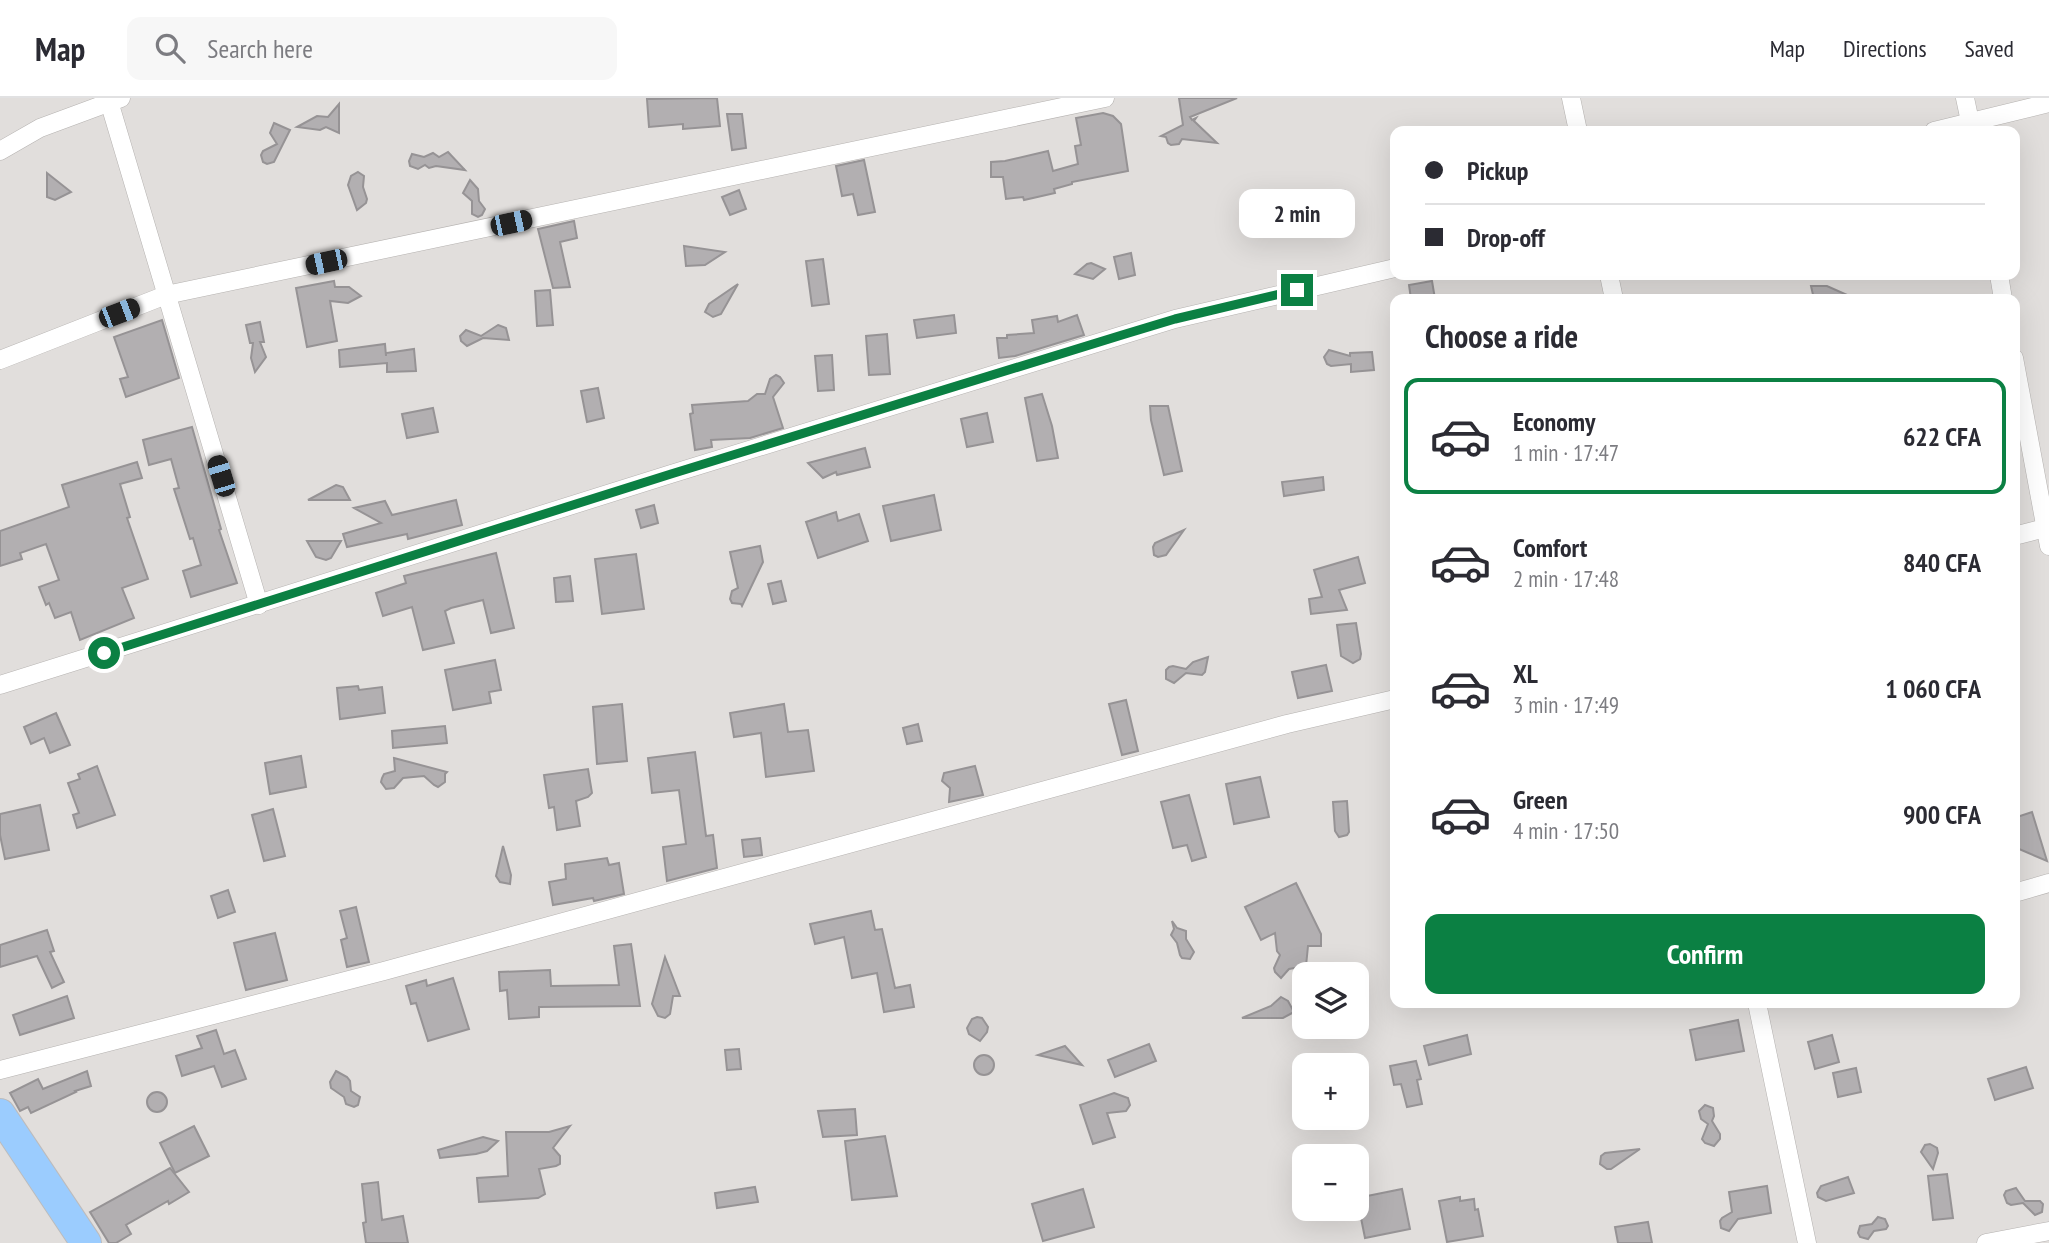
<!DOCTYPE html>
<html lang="en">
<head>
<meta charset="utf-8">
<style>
	body { margin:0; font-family:"PT Sans Narrow",sans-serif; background:#f7f7f7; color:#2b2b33; height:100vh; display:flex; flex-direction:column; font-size:26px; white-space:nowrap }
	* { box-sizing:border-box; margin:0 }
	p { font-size:23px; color:#7c7c81 }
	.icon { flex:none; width:38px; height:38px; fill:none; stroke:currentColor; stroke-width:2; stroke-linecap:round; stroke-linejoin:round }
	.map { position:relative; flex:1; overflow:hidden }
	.panel { position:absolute; left:1390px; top:196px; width:630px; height:714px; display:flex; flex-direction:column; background:#fff; border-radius:14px; box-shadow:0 7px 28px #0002 }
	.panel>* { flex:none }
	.banner { position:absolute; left:1390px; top:28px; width:630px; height:154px; border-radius:14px; box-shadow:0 7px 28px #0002; display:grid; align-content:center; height:154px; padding:0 35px; background:#fff }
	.buttons { position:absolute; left:1292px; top:864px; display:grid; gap:14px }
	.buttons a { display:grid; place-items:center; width:77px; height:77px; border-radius:14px; background:#fff; box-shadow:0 7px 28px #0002; font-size:35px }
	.end { position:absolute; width:32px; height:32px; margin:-16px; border:9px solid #0b8043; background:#fff; box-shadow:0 0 0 4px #fff }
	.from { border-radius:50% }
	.bubble { position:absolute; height:49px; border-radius:14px; background:#fff; box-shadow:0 7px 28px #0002; font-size:23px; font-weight:600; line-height:49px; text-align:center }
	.car { position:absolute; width:21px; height:42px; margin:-21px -10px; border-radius:9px; box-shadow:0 0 5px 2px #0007; background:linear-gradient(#222 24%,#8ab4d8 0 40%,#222 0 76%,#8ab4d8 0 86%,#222 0) }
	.banner b { display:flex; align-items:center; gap:24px; height:66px; font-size:26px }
	.banner b+b { border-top:2px solid #e1e1e2 }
	.banner i { width:18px; height:18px; background:#2b2b33 }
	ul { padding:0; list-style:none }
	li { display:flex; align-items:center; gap:21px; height:116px; margin:0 14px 10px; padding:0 21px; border:4px solid transparent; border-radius:14px }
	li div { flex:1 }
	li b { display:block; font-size:26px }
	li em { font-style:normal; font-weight:600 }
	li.current { border-color:#0b8043 }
	li>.icon { width:63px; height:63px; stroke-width:1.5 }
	h2 { padding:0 35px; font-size:32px; line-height:84px }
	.primary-button { display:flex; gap:14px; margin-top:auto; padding:14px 35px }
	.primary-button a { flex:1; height:80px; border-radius:14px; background:#0b8043; color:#fff; font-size:28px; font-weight:600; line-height:80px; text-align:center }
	header { display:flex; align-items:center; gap:42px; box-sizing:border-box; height:98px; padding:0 35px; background:#fff; border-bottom:2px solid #e1e1e2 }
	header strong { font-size:33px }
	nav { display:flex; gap:38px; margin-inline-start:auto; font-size:24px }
	.search { width:490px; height:63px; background:#f7f7f7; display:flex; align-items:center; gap:18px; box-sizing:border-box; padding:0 24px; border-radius:14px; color:#7c7c81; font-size:26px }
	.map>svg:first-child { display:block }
</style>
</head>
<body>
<header>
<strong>Map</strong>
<div class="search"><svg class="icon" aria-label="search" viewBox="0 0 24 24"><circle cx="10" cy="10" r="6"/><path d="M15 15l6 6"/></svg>Search here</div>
<nav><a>Map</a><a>Directions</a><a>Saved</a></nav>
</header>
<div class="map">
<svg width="2049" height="1145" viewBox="0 0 2049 1145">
	<rect width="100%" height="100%" fill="#e1dedc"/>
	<g fill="#b2afb1" stroke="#969395" stroke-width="2">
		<polygon points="717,0 720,28 683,31 683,26 649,29 647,1"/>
		<polygon points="1179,0 1237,0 1190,19 1192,22 1196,20 1194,23 1217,45 1182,41 1179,46 1171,47 1168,45 1166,39 1161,38 1183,27"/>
		<polygon points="339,6 339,35 326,29 320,32 297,29 317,18 328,19"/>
		<polygon points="1103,15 1113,18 1121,26 1128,73 1072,84 1072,86 1054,91 1055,95 1024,102 1023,99 1006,101 1003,79 991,79 991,64 1005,63 1048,53 1053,73 1078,66 1075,48 1081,47 1076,20"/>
		<polygon points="727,16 742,16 746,50 732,52"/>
		<polygon points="274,25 290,32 274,64 267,66 263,64 261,57 263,53 277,46 270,35"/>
		<polygon points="448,54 465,72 436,68 429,70 425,67 418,71 410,68 409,63 412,56 424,59 433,55 439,59"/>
		<polygon points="864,62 875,114 858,117 853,96 842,98 836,68"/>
		<polygon points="358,74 364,78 363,89 367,101 366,105 357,112 348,87 351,78"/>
		<polygon points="47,75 71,94 55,102 47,99"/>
		<polygon points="470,82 478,91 479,103 485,111 482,117 478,119 472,116 472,103 463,95"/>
		<polygon points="739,92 746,111 730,117 722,99"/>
		<circle cx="1342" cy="101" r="9"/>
		<polygon points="574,123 577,140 560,144 570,189 553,190 538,131"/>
		<polygon points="684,148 725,154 705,167 686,168"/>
		<polygon points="1131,155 1135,177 1119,181 1114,159"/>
		<polygon points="823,161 829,206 812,208 806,163"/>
		<polygon points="1091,165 1105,171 1093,181 1075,176 1087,166"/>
		<polygon points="334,183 335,189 349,189 361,198 348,205 330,203 337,243 307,249 296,190"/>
		<polygon points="1432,183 1435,201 1411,201 1409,187"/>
		<polygon points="738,186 721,216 713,219 705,214 709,206"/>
		<polygon points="1811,188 1827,188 1856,201 1814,201"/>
		<polygon points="550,192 553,227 537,228 535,193"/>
		<polygon points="954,217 956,235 917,240 914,222"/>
		<polygon points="1077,217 1084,237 1015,258 999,260 997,240 1007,240 1007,237 1034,235 1032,222 1057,218 1058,224"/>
		<polygon points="162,222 179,280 126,299 120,281 128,279 114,239"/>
		<polygon points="260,224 264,244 260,244 266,259 255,274 251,260 253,245 250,245 246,227"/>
		<polygon points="498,227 506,230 509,242 483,240 467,248 461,243 460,238 466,232 481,238"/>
		<polygon points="887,236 890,276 869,277 866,238"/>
		<polygon points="385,246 386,258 386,255 414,251 416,273 387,274 387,265 340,269 339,252"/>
		<polygon points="1329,252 1350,258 1350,255 1372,254 1374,272 1351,274 1351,266 1331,268 1327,266 1324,259"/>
		<polygon points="832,257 834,292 818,293 815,258"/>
		<polygon points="776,277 780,279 784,285 773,299 783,330 750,340 711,342 712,349 695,352 690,316 693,315 692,307 748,303 757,296 765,296 770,281"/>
		<polygon points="598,290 604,320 587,324 581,293"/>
		<polygon points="1042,296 1052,328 1058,360 1037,363 1025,300"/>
		<polygon points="1150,308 1168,308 1182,373 1164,377 1151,322"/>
		<polygon points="433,310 438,334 407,340 402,316"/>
		<polygon points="987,315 993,344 967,349 961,321"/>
		<polygon points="192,329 221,431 219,432 237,485 191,499 183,473 201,467 193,440 190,441 174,391 179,390 171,361 149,367 143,342"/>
		<polygon points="865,350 870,369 837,377 836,374 823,380 808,365"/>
		<polygon points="137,364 142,380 120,386 130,419 127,420 148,481 122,490 134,520 80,542 71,514 55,520 49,505 46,507 39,489 59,482 46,446 20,455 22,461 0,468 0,433 69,409 62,387"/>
		<polygon points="1323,379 1324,392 1284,398 1282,384"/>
		<polygon points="336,387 343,389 350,402 308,402"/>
		<polygon points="934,397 941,432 891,443 883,408"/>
		<polygon points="456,402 462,427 408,441 407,436 347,449 343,436 381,425 354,410 385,403 392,417"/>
		<polygon points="654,407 658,425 641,430 636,412"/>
		<polygon points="836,414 838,423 859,416 868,443 818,460 806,424"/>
		<polygon points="1184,432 1166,457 1158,459 1154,457 1153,449 1155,445"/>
		<polygon points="307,443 341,443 331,460 326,462 316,459"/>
		<polygon points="760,448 763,464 742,508 741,506 732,505 730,501 732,493 738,490 730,454"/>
		<polygon points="496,455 514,530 491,535 483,502 451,510 445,513 454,545 423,552 412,509 383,518 376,495 406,485 404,478"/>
		<polygon points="636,456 644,511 602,516 595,461"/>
		<polygon points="1358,459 1365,485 1339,492 1347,512 1311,516 1309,501 1322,499 1314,472"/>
		<polygon points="570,478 573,503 556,504 554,480"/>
		<polygon points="781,483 786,503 773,506 768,486"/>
		<polygon points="1356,525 1361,556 1360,561 1353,565 1341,558 1337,527"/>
		<polygon points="1208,559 1205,574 1202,577 1186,575 1174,585 1166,581 1166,572 1169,569 1173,568 1186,571 1193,564"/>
		<polygon points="495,562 501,592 489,594 491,605 453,612 445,572"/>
		<polygon points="1326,567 1332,593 1298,600 1292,574"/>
		<polygon points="358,588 359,592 382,589 385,615 340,621 337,590"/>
		<polygon points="1126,602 1138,653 1122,657 1109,606"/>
		<polygon points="622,606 627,663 597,666 593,609"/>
		<polygon points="784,606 788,634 808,632 814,673 766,679 761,635 734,639 730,615"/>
		<polygon points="56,615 70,647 50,655 44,640 31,646 24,629"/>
		<polygon points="918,626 922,643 907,646 903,630"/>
		<polygon points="445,628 447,645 393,650 392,633"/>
		<polygon points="695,654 706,738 713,737 717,770 667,783 663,749 686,746 679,692 652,695 648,660"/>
		<polygon points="301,658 306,689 270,696 265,665"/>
		<polygon points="394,660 447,674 445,676 445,684 438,689 434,687 424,678 403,680 394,690 386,691 381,684 382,680 384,676 395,673"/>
		<polygon points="97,668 115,717 77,730 73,717 79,715 68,685 80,681 78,676"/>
		<polygon points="975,668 983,697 949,704 950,690 942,683 944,675"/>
		<polygon points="588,671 592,695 588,699 576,703 580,728 557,732 554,709 549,710 544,677"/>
		<polygon points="1260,679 1269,719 1234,726 1226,686"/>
		<polygon points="1189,697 1206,759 1192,763 1187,747 1173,750 1161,704"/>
		<polygon points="1347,703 1349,734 1347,737 1339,739 1335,733 1333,704"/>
		<polygon points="40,707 49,752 5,761 0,737 0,716"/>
		<polygon points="273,711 285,758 264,763 252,717"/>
		<polygon points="2032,714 2047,763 2019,751 2014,736 2014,720"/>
		<polygon points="760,740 762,757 744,759 742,742"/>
		<polygon points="503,748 511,777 510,786 500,784 496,778"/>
		<polygon points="607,760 609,767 619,765 624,796 594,803 593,800 553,807 549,784 566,781 565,766"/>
		<polygon points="1296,785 1321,836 1321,848 1308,848 1306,868 1289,871 1281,880 1275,874 1274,870 1280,857 1277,853 1275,835 1261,842 1245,809"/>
		<polygon points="228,792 235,814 218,820 211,798"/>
		<polygon points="356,809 369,864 347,869 341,842 347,840 340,813"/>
		<polygon points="871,813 875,832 882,831 895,890 910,887 914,909 884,914 877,875 852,880 844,839 815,846 810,826"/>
		<polygon points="1172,823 1177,830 1186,833 1186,841 1194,854 1190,861 1182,860 1180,857 1177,845 1171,837 1174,831"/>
		<polygon points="47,832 54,853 50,854 64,884 52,890 37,858 0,869 0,847"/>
		<polygon points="275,835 287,882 246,892 234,845"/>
		<polygon points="631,846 640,908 539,909 539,919 509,921 507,892 500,893 499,874 550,872 551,888 619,887 614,848"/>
		<polygon points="665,859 680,898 673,898 670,916 665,920 658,918 652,906"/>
		<polygon points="453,880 469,931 428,943 416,905 411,906 406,888 426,882 427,888"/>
		<polygon points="67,898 74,920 20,937 13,917"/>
		<polygon points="1281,899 1288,903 1294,914 1283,920 1242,920 1271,908"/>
		<polygon points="977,919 982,920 988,929 987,934 980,943 969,936 967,930 972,921"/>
		<polygon points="1738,922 1744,953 1696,962 1690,932"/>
		<polygon points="216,932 224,956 235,952 246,981 222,989 214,968 182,978 176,958 202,950 197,938"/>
		<polygon points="1467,937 1471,956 1429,967 1424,948"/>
		<polygon points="1832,937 1839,964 1815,971 1808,944"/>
		<polygon points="1149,946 1156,963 1115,979 1108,962"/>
		<polygon points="1065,948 1082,967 1038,957"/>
		<polygon points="739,951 741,971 727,972 725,952"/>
		<circle cx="984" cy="967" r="10"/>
		<polygon points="1416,963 1421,981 1417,982 1422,1006 1407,1009 1401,986 1394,987 1390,968"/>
		<polygon points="2026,969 2033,990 1995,1002 1988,981"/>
		<polygon points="1856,970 1861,994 1838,999 1833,975"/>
		<polygon points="87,973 91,988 75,993 76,994 31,1015 28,1009 20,1013 10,995 38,981 43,991"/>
		<polygon points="336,973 347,979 350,983 351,993 360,999 358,1007 354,1009 346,1006 344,999 331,990 330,984"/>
		<circle cx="157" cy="1004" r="10"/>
		<polygon points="1114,995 1128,1000 1130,1007 1126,1013 1107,1015 1115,1039 1093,1046 1080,1007"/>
		<polygon points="1705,1007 1713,1010 1714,1018 1712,1023 1720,1036 1720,1041 1714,1048 1705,1045 1702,1041 1708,1026 1701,1021 1699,1013"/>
		<polygon points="855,1011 857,1037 823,1039 818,1013"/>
		<polygon points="194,1028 209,1058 175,1075 160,1045"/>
		<polygon points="570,1028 553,1050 560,1058 560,1066 556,1068 539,1071 545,1096 538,1100 479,1104 477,1080 508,1078 506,1034 549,1034"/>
		<polygon points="885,1038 897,1098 852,1102 845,1043"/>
		<polygon points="483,1039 498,1043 487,1053 476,1056 440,1060 438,1052"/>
		<polygon points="1930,1046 1937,1050 1938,1055 1933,1071 1921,1054 1925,1047"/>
		<polygon points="1640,1051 1611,1071 1607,1071 1600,1066 1601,1058 1605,1055"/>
		<polygon points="170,1070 189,1094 169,1106 168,1103 126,1127 131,1136 116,1145 109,1145 90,1114"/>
		<polygon points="1947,1076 1953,1120 1933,1122 1928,1078"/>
		<polygon points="1848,1079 1854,1095 1826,1103 1818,1099 1817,1095 1821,1088"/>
		<polygon points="378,1084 382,1122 403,1118 408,1145 366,1145 363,1125 366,1124 362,1086"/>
		<polygon points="1767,1088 1771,1115 1738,1121 1729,1133 1721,1130 1720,1123 1722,1120 1732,1114 1729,1094"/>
		<polygon points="755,1089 758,1104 717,1110 715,1095"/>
		<polygon points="2016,1090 2025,1103 2040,1103 2043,1106 2042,1114 2035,1117 2023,1105 2011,1107 2007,1105 2004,1097 2006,1093"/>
		<polygon points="1083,1091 1094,1129 1043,1143 1032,1106"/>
		<polygon points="1402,1091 1410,1131 1365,1140 1357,1100"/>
		<polygon points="1460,1099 1460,1103 1474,1101 1475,1112 1478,1111 1483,1138 1447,1144 1439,1103"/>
		<polygon points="1878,1119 1885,1121 1888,1128 1886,1131 1874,1133 1868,1141 1860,1139 1858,1135 1860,1128 1872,1126"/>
		<polygon points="1648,1124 1652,1145 1618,1145 1615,1129"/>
	</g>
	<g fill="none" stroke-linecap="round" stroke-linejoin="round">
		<defs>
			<g id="minor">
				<polyline points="108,0 259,507"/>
				<polyline points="1571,0 1578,33"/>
				<polyline points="1965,0 1972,33"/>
				<polyline points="1934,33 2049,5"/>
				<polyline points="0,53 40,30 121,0"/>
				<polyline points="1609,177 1614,201"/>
				<polyline points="1999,177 2003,201"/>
				<polyline points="2014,260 2049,448"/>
				<polyline points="0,262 166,197 1105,0"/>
				<polyline points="2014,438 2049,429"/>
				<polyline points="0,587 671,376 1175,221 1395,170"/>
				<polyline points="2014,795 2049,785"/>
				<polyline points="1757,905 1807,1145"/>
				<polyline points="0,972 384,873 1287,626 1395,601"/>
				<polyline points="1986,1145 2049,1133"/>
			</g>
			<polyline id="trunk" points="0,1016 86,1145"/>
		</defs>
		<use href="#minor" stroke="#b5b2b0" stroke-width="19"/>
		<use href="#trunk" stroke="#bdbcbc" stroke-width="32"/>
		<use href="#minor" stroke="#fff" stroke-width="18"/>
		<use href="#trunk" stroke="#9bccfe" stroke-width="30"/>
	</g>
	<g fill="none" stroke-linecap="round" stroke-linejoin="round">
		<polyline stroke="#0b8043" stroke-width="9" points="104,555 671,376 1122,237 1175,221 1297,192"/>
	</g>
</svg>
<div class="buttons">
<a><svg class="icon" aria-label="layers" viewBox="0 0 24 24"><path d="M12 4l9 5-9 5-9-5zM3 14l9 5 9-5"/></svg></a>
<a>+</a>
<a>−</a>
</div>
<i class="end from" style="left:104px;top:555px"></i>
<i class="end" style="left:1297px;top:192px"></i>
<div class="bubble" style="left:1239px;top:91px;width:116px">2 min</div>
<i class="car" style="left:511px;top:125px;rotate:78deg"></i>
<i class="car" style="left:326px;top:164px;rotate:258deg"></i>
<i class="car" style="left:119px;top:215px;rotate:69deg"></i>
<i class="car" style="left:221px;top:378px;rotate:343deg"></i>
<div class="banner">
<b><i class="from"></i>Pickup</b>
<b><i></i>Drop-off</b>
</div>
<section class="panel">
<h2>Choose a ride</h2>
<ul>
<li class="current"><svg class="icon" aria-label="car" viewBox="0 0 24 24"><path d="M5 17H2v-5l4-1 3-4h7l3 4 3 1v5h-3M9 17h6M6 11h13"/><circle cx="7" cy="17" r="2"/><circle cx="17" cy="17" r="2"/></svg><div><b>Economy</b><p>1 min · 17:47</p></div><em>622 CFA</em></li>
<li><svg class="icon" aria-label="car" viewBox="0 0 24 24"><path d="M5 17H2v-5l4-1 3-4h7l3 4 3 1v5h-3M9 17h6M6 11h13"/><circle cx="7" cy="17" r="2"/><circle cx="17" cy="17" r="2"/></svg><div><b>Comfort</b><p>2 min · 17:48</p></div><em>840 CFA</em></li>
<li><svg class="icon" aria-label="car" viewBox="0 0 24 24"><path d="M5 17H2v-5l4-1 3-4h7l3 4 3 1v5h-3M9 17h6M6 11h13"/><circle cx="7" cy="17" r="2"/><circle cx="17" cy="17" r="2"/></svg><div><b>XL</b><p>3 min · 17:49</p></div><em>1 060 CFA</em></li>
<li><svg class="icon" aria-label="car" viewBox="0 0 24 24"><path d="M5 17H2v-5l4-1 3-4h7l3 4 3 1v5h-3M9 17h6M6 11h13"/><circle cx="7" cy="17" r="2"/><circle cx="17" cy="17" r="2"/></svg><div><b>Green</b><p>4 min · 17:50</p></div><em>900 CFA</em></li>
</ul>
<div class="primary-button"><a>Confirm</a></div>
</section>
</div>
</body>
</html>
